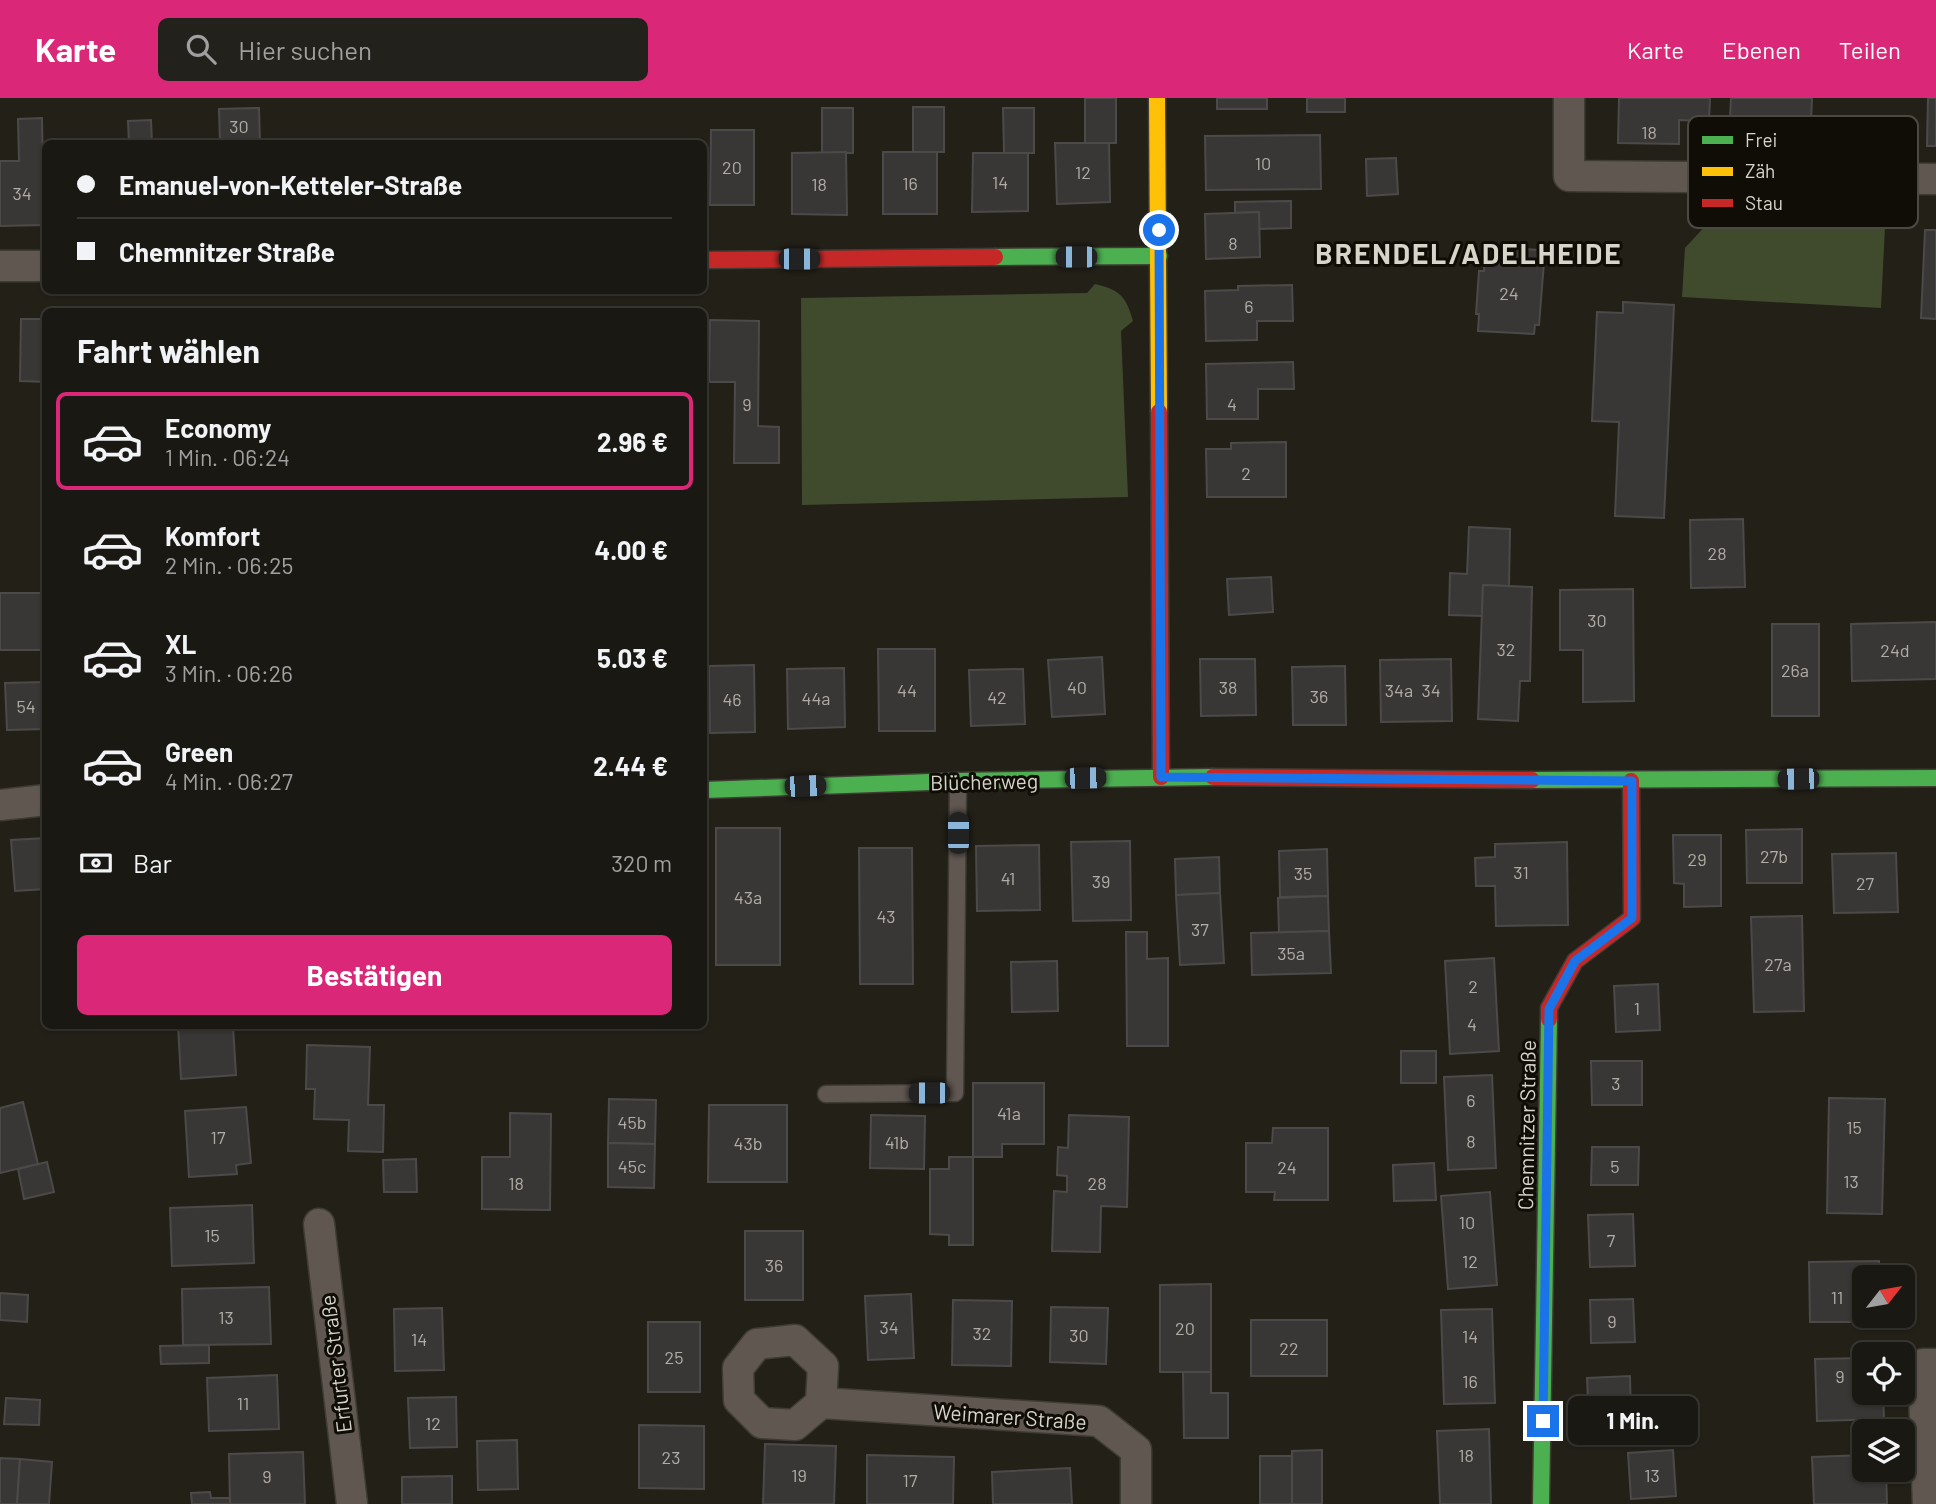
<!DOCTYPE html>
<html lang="de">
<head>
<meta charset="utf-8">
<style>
	body { margin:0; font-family:Barlow,sans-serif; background:#23211b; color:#f1f3f6; height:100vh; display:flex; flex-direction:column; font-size:26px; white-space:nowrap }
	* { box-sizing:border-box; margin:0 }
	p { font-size:23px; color:#9fa09f }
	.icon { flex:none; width:38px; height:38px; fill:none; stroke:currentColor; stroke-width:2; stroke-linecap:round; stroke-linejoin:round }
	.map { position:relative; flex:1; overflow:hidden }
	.details { position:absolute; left:42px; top:210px; width:665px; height:721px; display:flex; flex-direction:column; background:#1a1812; border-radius:10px; box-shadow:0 2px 5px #0004,0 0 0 2px #383732 }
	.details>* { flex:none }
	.top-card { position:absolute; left:42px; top:42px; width:665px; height:154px; border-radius:10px; box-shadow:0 2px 5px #0004,0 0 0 2px #383732; display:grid; align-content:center; height:154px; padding:0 35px; background:#1a1812 }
	.needle { width:46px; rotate:59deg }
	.buttons { position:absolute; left:1852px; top:1167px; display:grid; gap:14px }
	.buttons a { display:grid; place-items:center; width:63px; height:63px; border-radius:10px; background:#1a1812; box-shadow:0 2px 5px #0004,0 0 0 2px #383732; font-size:35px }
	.end { position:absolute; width:32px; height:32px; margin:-16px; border:9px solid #1a73e8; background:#fff; box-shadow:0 0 0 4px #fff }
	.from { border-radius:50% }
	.bubble { position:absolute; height:49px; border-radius:10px; background:#1a1812; box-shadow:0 2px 5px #0004,0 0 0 2px #383732; font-size:23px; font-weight:700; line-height:49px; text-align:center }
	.car { position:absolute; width:21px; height:42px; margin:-21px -10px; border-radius:9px; box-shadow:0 0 5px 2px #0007; background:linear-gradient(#222 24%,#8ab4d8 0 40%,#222 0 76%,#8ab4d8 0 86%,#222 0) }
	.top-card b { display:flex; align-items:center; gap:24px; height:66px; font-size:26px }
	.top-card b+b { border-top:2px solid #383732 }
	.top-card i { width:18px; height:18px; background:#f1f3f6 }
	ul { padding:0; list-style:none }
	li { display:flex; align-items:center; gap:21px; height:98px; margin:0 14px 10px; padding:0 21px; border:4px solid transparent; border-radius:10px }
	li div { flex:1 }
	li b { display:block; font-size:26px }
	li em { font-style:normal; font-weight:700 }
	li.selected { border-color:#db2777 }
	li>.icon { width:63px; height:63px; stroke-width:1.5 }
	h2 { padding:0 35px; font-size:32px; line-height:84px }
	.pay { display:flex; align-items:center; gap:18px; height:77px; padding:0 35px; font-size:26px }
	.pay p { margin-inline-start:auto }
	.action { display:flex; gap:14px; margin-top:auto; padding:14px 35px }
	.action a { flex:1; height:80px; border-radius:10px; background:#db2777; color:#fff; font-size:28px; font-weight:700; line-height:80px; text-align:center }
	header { display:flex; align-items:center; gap:42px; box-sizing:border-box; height:98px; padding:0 35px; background:#db2777; color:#fff }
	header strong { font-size:33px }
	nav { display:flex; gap:38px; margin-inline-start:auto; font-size:24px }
	.search { width:490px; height:63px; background:#23211b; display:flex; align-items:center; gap:18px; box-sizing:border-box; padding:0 24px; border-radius:10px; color:#9fa09f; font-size:26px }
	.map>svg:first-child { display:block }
</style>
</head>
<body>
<header>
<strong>Karte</strong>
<div class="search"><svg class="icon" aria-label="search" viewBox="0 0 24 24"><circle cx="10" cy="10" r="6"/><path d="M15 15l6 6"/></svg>Hier suchen</div>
<nav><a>Karte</a><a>Ebenen</a><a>Teilen</a></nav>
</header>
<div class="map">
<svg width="1936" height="1406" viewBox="0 0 1936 1406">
	<rect width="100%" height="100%" fill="#232018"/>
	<g fill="#404a2d">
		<polygon points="1731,100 1886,108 1881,210 1682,199 1685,150"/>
		<path d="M1095,186c25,6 31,12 38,37l-12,10 7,166 -326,8 -1,-207 286,-5z"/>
	</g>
	<g fill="#393636" stroke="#4c4a49" stroke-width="2">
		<rect x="1085" y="0" width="31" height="45"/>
		<rect x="1217" y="0" width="50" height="11"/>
		<rect x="1307" y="0" width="38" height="14"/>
		<polygon points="1619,0 1710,0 1709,23 1679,22 1679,46 1618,45"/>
		<polygon points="1731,0 1812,0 1811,24 1783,24 1783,42 1729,40"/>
		<polygon points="1928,0 1936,0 1936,48 1927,48"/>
		<rect x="913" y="9" width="31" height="45"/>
		<polygon points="259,10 260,46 220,46 219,11"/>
		<rect x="822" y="10" width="31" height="45"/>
		<polygon points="1003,10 1034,10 1034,55 1004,55"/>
		<polygon points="42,20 44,127 0,128 0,63 19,63 18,21"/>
		<polygon points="151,22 152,46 129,46 128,23"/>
		<polygon points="711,32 754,32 754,107 710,107"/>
		<polygon points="1320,37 1321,91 1206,92 1205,38"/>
		<polygon points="1055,45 1109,45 1110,104 1057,106"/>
		<polygon points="846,54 847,117 792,116 792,55"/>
		<rect x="883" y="54" width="54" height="62"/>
		<polygon points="973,55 1028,55 1028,113 972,114"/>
		<polygon points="1396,60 1398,96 1367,98 1366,61"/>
		<polygon points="1291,103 1291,130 1259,131 1259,114 1235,115 1235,104"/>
		<polygon points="1259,114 1260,159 1206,161 1205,116"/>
		<polygon points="1925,132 1936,132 1936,221 1921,220"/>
		<polygon points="1485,148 1538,152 1537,163 1544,164 1539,227 1535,227 1534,236 1478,233 1479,216 1476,216 1479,173 1484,173"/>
		<polygon points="1292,187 1293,223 1257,223 1257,242 1206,243 1205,193 1238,192 1238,188"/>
		<polygon points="1623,204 1674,207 1664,420 1615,418 1619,324 1592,323 1597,214 1623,215"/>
		<polygon points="21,221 46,221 46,284 20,283"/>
		<polygon points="710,222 759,223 758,328 779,329 779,365 734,365 735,284 709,284"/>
		<polygon points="1293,264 1294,291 1258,291 1258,321 1207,321 1206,266"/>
		<polygon points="1286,344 1286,399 1207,399 1206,351 1231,351 1231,345"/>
		<polygon points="1743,421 1745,489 1691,490 1690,422"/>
		<polygon points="1469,429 1510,431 1509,488 1483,487 1482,518 1449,517 1450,475 1467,476"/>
		<polygon points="1271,479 1273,514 1229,517 1227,481"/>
		<polygon points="1483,487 1532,489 1530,583 1520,583 1518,623 1478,621"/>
		<polygon points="1633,491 1634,603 1583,604 1583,552 1560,552 1560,492"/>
		<rect x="0" y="495" width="46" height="57"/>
		<polygon points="1936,524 1936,581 1852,583 1851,526"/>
		<rect x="1772" y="526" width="47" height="92"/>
		<polygon points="878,551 935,551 935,633 879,633"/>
		<polygon points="1102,559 1105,616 1052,619 1048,562"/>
		<polygon points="1200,561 1255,561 1256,617 1201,618"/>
		<polygon points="1451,561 1452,623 1381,624 1380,562"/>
		<polygon points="754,567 755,634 710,635 709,568"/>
		<polygon points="1345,568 1346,627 1293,627 1292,569"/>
		<polygon points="844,570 845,629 788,631 787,571"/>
		<polygon points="1023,571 1025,626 971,628 969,572"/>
		<polygon points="46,584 46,631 7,632 5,585"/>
		<rect x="716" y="730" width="64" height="137"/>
		<polygon points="1802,731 1802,785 1747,785 1746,732"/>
		<polygon points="1673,737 1721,737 1721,808 1684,809 1684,786 1674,785"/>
		<polygon points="46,740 46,791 15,793 11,742"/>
		<polygon points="1130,743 1131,822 1073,823 1071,744"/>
		<polygon points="1567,744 1568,827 1496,828 1495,788 1476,788 1475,760 1495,759 1495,746"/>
		<polygon points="1039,747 1040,812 977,813 976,748"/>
		<polygon points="859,750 912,750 913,886 860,886"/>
		<polygon points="1327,751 1328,798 1280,799 1279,753"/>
		<polygon points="1896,755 1898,814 1834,815 1832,756"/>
		<polygon points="1219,759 1220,795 1176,797 1175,761"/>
		<polygon points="1220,795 1224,865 1180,867 1176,797"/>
		<polygon points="1328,798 1329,833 1279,835 1278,800"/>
		<polygon points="1802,818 1804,913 1754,914 1751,819"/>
		<polygon points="1329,833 1331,875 1252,877 1251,835"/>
		<polygon points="1126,834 1147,834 1147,861 1168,860 1168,948 1127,948"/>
		<polygon points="1494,860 1499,953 1450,956 1445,863"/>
		<polygon points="1057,863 1058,913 1012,914 1011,864"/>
		<polygon points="1658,886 1660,932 1616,934 1614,888"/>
		<polygon points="178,928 233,928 236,977 181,981"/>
		<polygon points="307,947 370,949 368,1007 384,1007 383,1054 348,1053 349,1022 314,1021 315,991 306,991"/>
		<rect x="1401" y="953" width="35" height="32"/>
		<polygon points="1591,963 1642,963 1642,1007 1592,1007"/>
		<polygon points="1492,977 1496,1070 1448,1072 1444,979"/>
		<polygon points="973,985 1044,985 1044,1046 1002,1046 1002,1059 973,1059"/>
		<polygon points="1829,1000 1885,1001 1882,1116 1827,1115"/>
		<polygon points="609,1001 656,1002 655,1046 608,1045"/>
		<polygon points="23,1004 38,1066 0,1075 0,1010"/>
		<polygon points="709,1007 787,1007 787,1084 708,1084"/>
		<polygon points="246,1009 251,1065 236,1067 237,1076 189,1079 185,1013"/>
		<polygon points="510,1015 551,1016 550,1112 482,1111 482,1059 510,1059"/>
		<polygon points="871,1017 925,1018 924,1071 870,1070"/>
		<polygon points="1069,1017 1129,1019 1127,1109 1101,1108 1100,1154 1052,1153 1054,1093 1067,1094 1067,1078 1057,1077 1058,1049 1068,1050"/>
		<polygon points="1273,1030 1328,1030 1328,1102 1274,1102 1275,1094 1246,1094 1246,1045 1272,1045"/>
		<polygon points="608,1045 655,1046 654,1090 608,1089"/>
		<polygon points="1592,1049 1639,1049 1638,1087 1591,1087"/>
		<polygon points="949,1059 973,1059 973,1147 949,1147 949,1137 930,1136 930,1071 949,1071"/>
		<polygon points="416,1061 417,1094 384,1094 383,1062"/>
		<polygon points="47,1064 54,1094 24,1101 18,1071"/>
		<polygon points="1434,1065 1436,1102 1394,1103 1393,1067"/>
		<polygon points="1490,1094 1497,1187 1448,1191 1441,1098"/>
		<polygon points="252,1107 254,1165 172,1168 170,1110"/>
		<polygon points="1633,1116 1635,1168 1590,1169 1588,1117"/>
		<rect x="745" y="1133" width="58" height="69"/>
		<polygon points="1879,1163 1880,1180 1864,1180 1864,1218 1880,1218 1880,1224 1810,1224 1809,1164"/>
		<polygon points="1211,1186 1211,1274 1160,1274 1160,1187"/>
		<polygon points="269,1189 271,1246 183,1247 182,1191"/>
		<polygon points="0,1195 28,1197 27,1224 0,1222"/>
		<polygon points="911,1196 914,1260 868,1262 865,1198"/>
		<polygon points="1633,1201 1635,1244 1591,1245 1590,1202"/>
		<polygon points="953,1202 1012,1203 1011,1268 952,1267"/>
		<polygon points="1051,1209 1108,1210 1106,1266 1050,1264"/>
		<polygon points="442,1210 444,1272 395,1273 394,1211"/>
		<polygon points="1492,1211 1495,1305 1444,1306 1441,1212"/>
		<rect x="1251" y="1222" width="76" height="56"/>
		<rect x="648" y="1224" width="52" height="70"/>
		<polygon points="209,1247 209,1265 161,1266 160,1248"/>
		<polygon points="1864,1260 1864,1295 1883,1295 1884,1321 1817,1323 1815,1261"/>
		<polygon points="1183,1274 1211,1274 1211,1295 1228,1295 1228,1340 1184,1340"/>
		<polygon points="277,1277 279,1331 209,1333 207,1280"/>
		<polygon points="1630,1278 1631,1321 1589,1323 1587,1280"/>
		<polygon points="456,1299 457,1349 410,1350 408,1300"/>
		<polygon points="6,1300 40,1302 39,1327 4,1326"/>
		<polygon points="639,1327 704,1328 704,1391 639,1390"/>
		<polygon points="1489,1331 1491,1406 1440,1406 1437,1333"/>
		<polygon points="517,1342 518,1391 478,1392 477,1343"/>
		<polygon points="765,1346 836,1348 834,1406 763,1406"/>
		<polygon points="1322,1352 1322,1406 1292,1406 1292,1353"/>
		<polygon points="1673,1352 1676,1398 1631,1401 1628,1355"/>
		<polygon points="303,1354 305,1406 230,1406 229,1356"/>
		<polygon points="867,1357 954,1359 953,1406 867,1406"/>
		<polygon points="1864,1357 1864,1372 1886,1372 1887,1406 1814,1406 1812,1359"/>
		<rect x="1260" y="1358" width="32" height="48"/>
		<polygon points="0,1360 20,1361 17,1406 0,1406"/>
		<polygon points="20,1361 52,1364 49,1406 17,1406"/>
		<polygon points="1070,1370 1072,1406 993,1406 992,1374"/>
		<polygon points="452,1378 452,1406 402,1406 402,1379"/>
		<polygon points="210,1394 211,1400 230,1400 230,1406 192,1406 191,1395"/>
	</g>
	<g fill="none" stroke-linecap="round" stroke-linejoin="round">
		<defs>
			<polyline id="lane" points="826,996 955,995 958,683"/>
			<g id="street">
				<polyline points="1569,0 1569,78 1936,81"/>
				<polyline points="0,168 46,168"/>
				<polyline points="0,707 46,702"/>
				<polyline points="319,1126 352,1406"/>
				<polygon points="795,1242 823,1268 821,1305 795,1327 762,1325 739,1302 738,1270 757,1246"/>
				<polyline points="821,1305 1099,1323 1136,1352 1136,1406"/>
				<polyline points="1928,1406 1923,1266 1936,1266"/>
			</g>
			<g id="fast">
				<polyline points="995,159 1159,158"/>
				<polyline points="1532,682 1936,680"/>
				<polyline points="704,692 958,683 1213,679"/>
				<polyline points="1541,1406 1549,921"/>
			</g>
			<polyline id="slow" points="1157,0 1159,314"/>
			<g id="jam">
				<polyline points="704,162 995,159"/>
				<polyline points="1159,314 1161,679"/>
				<polyline points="1213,679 1532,682"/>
				<polyline points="1549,921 1549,910 1575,863 1632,820 1631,683"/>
			</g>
		</defs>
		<use href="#lane" stroke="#3f3c35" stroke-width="19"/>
		<use href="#street" stroke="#3f3c35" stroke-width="33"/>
		<use href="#fast" stroke="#3f3c35" stroke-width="19"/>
		<use href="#slow" stroke="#3f3c35" stroke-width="19"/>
		<use href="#jam" stroke="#3f3c35" stroke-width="19"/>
		<use href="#lane" stroke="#615751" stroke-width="16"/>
		<use href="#street" stroke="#615751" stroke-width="30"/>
		<use href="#fast" stroke="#4caf50" stroke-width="16"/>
		<use href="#slow" stroke="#ffc107" stroke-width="16"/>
		<use href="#jam" stroke="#c62828" stroke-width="16"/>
	</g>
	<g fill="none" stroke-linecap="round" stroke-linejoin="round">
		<polyline stroke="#1a73e8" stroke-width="9" points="1159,132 1161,679 1632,683 1632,820 1575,863 1549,911 1543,1323"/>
	</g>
	<g text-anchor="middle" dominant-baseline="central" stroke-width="6" stroke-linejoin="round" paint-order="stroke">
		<g font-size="18" fill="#b0aca5">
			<text x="239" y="28">30</text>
			<text x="1649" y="34">18</text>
			<text x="1263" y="65">10</text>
			<text x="732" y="69">20</text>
			<text x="1083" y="74">12</text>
			<text x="1000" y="84">14</text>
			<text x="910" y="85">16</text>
			<text x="819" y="86">18</text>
			<text x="22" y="95">34</text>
			<text x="1233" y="145">8</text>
			<text x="1509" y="195">24</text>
			<text x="1249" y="208">6</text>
			<text x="747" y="306">9</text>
			<text x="1232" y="306">4</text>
			<text x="1246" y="375">2</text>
			<text x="1717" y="455">28</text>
			<text x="1597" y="522">30</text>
			<text x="1506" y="551">32</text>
			<text x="1895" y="552">24d</text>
			<text x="1795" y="572">26a</text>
			<text x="1077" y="589">40</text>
			<text x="1228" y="589">38</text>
			<text x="907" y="592">44</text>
			<text x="1399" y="592">34a</text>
			<text x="1431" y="592">34</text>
			<text x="1319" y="598">36</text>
			<text x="997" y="599">42</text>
			<text x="816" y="600">44a</text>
			<text x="732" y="601">46</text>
			<text x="26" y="608">54</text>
			<text x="1774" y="758">27b</text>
			<text x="1697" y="761">29</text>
			<text x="1521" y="774">31</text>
			<text x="1303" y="775">35</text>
			<text x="1008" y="780">41</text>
			<text x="1101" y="783">39</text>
			<text x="1865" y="785">27</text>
			<text x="748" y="799">43a</text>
			<text x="886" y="818">43</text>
			<text x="1200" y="831">37</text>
			<text x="1291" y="855">35a</text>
			<text x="1778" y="866">27a</text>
			<text x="1473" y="888">2</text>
			<text x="1637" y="910">1</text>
			<text x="1472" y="926">4</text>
			<text x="1616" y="985">3</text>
			<text x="1471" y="1002">6</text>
			<text x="1009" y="1015">41a</text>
			<text x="632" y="1024">45b</text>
			<text x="1854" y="1029">15</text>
			<text x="218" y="1039">17</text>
			<text x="1471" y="1043">8</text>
			<text x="897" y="1044">41b</text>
			<text x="748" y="1045">43b</text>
			<text x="632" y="1068">45c</text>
			<text x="1615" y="1068">5</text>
			<text x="1287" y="1069">24</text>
			<text x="1851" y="1083">13</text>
			<text x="516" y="1085">18</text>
			<text x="1097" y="1085">28</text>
			<text x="1467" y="1124">10</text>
			<text x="212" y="1137">15</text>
			<text x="1611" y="1142">7</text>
			<text x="1470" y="1163">12</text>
			<text x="774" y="1167">36</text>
			<text x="1837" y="1199">11</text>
			<text x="226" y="1219">13</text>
			<text x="1612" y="1223">9</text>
			<text x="889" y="1229">34</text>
			<text x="1185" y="1230">20</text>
			<text x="982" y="1235">32</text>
			<text x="1079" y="1237">30</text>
			<text x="1470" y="1238">14</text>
			<text x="419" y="1241">14</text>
			<text x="1289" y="1250">22</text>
			<text x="674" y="1259">25</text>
			<text x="1840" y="1278">9</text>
			<text x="1470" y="1283">16</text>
			<text x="243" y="1305">11</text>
			<text x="433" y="1325">12</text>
			<text x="1466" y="1357">18</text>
			<text x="671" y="1359">23</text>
			<text x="799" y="1377">19</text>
			<text x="1652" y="1377">13</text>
			<text x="267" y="1378">9</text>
			<text x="910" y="1382">17</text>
		</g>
		<g font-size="21" fill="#d7d4ca" stroke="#0f0d06">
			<text transform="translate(984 683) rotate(-1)">Blücherweg</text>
			<text transform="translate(1526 1027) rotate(-89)">Chemnitzer Straße</text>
			<text transform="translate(335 1266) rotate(-97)">Erfurter Straße</text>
			<text transform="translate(1010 1318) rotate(4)">Weimarer Straße</text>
		</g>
		<g font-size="28" font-weight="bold" letter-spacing="2" fill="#d7d4ca" stroke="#0f0d06">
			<text x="1469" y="155">BRENDEL/ADELHEIDE</text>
		</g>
	</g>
	<rect x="1688" y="18" width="230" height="112" rx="10" fill="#0f0d06" stroke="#4b4941" stroke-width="2"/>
	<rect x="1702" y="38" width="31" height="8" fill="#4caf50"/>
	<rect x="1702" y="69" width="31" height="9" fill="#ffc107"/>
	<rect x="1702" y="101" width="31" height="8" fill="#c62828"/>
	<g font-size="19" fill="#d7d4ca">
		<text x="1745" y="49">Frei</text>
		<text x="1745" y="80">Zäh</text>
		<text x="1745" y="112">Stau</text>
	</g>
</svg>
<div class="buttons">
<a><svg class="needle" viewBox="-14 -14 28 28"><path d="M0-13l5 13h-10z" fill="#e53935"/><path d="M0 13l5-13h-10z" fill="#9fa09f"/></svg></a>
<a><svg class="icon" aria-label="locate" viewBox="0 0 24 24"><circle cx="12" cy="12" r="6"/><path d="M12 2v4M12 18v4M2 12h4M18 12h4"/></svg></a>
<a><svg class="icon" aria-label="layers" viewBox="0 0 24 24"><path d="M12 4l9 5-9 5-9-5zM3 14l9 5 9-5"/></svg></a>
</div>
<i class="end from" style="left:1159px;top:132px"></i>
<i class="end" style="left:1543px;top:1323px"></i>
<div class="bubble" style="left:1568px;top:1298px;width:130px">1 Min.</div>
<i class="car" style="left:1076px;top:159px;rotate:270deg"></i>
<i class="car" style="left:799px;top:161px;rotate:90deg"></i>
<i class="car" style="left:1085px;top:680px;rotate:89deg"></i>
<i class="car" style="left:1798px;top:681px;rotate:269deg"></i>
<i class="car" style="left:805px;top:688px;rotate:88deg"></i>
<i class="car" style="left:958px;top:735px;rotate:0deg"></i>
<i class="car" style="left:929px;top:995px;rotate:270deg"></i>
<div class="top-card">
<b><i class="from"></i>Emanuel-von-Ketteler-Straße</b>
<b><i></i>Chemnitzer Straße</b>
</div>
<section class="details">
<h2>Fahrt wählen</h2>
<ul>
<li class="selected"><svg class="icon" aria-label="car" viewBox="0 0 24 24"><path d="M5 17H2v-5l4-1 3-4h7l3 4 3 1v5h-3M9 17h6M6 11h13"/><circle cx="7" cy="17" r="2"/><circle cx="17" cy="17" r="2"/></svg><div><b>Economy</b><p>1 Min. · 06:24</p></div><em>2.96 €</em></li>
<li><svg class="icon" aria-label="car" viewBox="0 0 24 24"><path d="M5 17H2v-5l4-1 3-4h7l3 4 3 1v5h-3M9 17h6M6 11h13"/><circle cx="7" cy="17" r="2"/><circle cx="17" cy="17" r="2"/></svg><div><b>Komfort</b><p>2 Min. · 06:25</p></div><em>4.00 €</em></li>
<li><svg class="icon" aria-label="car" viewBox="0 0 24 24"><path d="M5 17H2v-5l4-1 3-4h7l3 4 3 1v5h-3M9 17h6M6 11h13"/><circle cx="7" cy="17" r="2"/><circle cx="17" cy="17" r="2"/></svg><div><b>XL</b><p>3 Min. · 06:26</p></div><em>5.03 €</em></li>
<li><svg class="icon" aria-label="car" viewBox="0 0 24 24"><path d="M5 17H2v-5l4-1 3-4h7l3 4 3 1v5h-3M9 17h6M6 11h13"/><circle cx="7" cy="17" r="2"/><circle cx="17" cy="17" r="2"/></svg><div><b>Green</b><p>4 Min. · 06:27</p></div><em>2.44 €</em></li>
</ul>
<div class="pay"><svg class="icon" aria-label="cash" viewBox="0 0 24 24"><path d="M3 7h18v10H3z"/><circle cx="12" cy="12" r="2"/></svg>Bar<p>320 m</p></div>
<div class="action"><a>Bestätigen</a></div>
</section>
</div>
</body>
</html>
